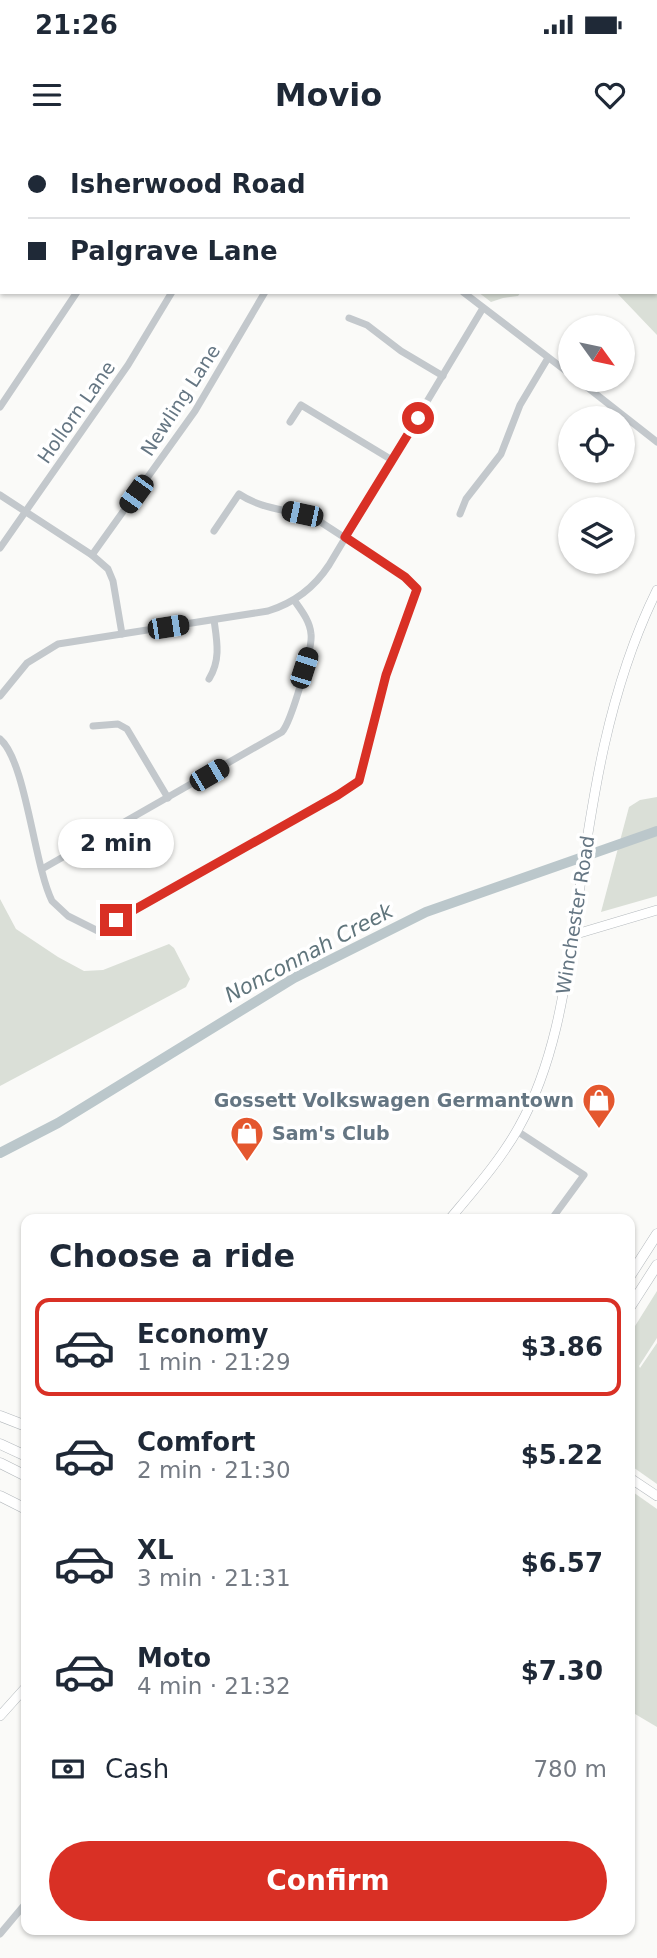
<!DOCTYPE html>
<html lang="en">
<head>
<meta charset="utf-8">
<style>
	body { margin:0; font-family:"DejaVu Sans",sans-serif; background:#f2f2f3; color:#1f2937; height:100vh; display:flex; flex-direction:column; font-size:26px; white-space:nowrap }
	* { box-sizing:border-box; margin:0 }
	p { font-size:23px; color:#747a83 }
	.icon { flex:none; width:38px; height:38px; fill:none; stroke:currentColor; stroke-width:2; stroke-linecap:round; stroke-linejoin:round }
	.map { position:relative; flex:1; overflow:hidden }
	.panel { position:absolute; left:21px; top:1074px; width:614px; height:721px; display:flex; flex-direction:column; background:#fff; border-radius:14px; box-shadow:0 2px 5px #0004 }
	.panel>* { flex:none }
	.banner { position:absolute; left:0px; top:0px; width:658px; height:154px; box-shadow:0 2px 5px #0004; display:grid; align-content:center; height:154px; padding:0 28px; background:#fff }
	.needle { width:46px; rotate:123deg }
	.controls { position:absolute; left:558px; top:175px; display:grid; gap:14px }
	.controls a { display:grid; place-items:center; width:77px; height:77px; border-radius:50%; background:#fff; box-shadow:0 2px 5px #0004; font-size:35px }
	.end { position:absolute; width:32px; height:32px; margin:-16px; border:9px solid #d93025; background:#fff; box-shadow:0 0 0 4px #fff }
	.from { border-radius:50% }
	.bubble { position:absolute; height:49px; border-radius:24px; background:#fff; box-shadow:0 2px 5px #0004; font-size:23px; font-weight:700; line-height:49px; text-align:center }
	.car { position:absolute; width:21px; height:42px; margin:-21px -10px; border-radius:9px; box-shadow:0 0 5px 2px #0007; background:linear-gradient(#222 24%,#8ab4d8 0 40%,#222 0 76%,#8ab4d8 0 86%,#222 0) }
	.banner b { display:flex; align-items:center; gap:24px; height:66px; font-size:26px }
	.banner b+b { border-top:2px solid #e0e1e3 }
	.banner i { width:18px; height:18px; background:#1f2937 }
	ul { padding:0; list-style:none }
	li { display:flex; align-items:center; gap:21px; height:98px; margin:0 14px 10px; padding:0 14px; border:4px solid transparent; border-radius:14px }
	li div { flex:1 }
	li b { display:block; font-size:26px }
	li em { font-style:normal; font-weight:700 }
	li.current { border-color:#d93025 }
	li>.icon { width:63px; height:63px; stroke-width:1.5 }
	h2 { padding:0 28px; font-size:32px; line-height:84px }
	.pay { display:flex; align-items:center; gap:18px; height:77px; padding:0 28px; font-size:26px }
	.pay p { margin-inline-start:auto }
	.primary-button { display:flex; gap:14px; margin-top:auto; padding:14px 28px }
	.primary-button a { flex:1; height:80px; border-radius:42px; background:#d93025; color:#fff; font-size:28px; font-weight:700; line-height:80px; text-align:center }
	.status { display:flex; justify-content:space-between; align-items:center; height:49px; padding:0 35px; background:#fff; direction:ltr }
	.status svg { height:19px; fill:currentColor }
	header { display:flex; justify-content:space-between; align-items:center; height:91px; padding:0 28px; background:#fff; font-size:32px; font-weight:700 }
	.map>svg:first-child { display:block }
</style>
</head>
<body>
<div class="status"><b>21:26</b><svg viewBox="0 0 49 12"><path d="M0 12V9h3v3zM5 12V6h3v6zM10 12V3h3v9zM15 12V0h3v12zM26 1h20v11H26zM47 4h2v5h-2z"/></svg></div>
<header><svg class="icon" aria-label="menu" viewBox="0 0 24 24"><path d="M4 6h16M4 12h16M4 18h16"/></svg>Movio<svg class="icon" aria-label="heart" viewBox="0 0 24 24"><path d="M12 20l-8-8c-3-5 5-10 8-4 3-6 11-1 8 4z"/></svg></header>
<div class="map">
<svg width="657" height="1818" viewBox="0 0 657 1818">
	<rect width="100%" height="100%" fill="#fafaf8"/>
	<g fill="#dadfd7">
		<polygon points="520,0 657,0 657,195 616,152 656,152 656,2 520,2"/>
		<polygon points="478,152 521,152 518,156 503,158 491,162"/>
		<polygon points="657,657 657,756 601,772 629,667 640,660"/>
		<polygon points="0,759 16,789 58,817 84,831 103,830 169,804 174,808 190,839 186,847 0,946"/>
		<polygon points="657,1151 657,1198 639,1226 640,1228 657,1203 657,1344 630,1325 630,1194"/>
		<polygon points="630,1350 657,1369 657,1587 630,1571"/>
	</g>
	<g fill="none" stroke-linecap="round" stroke-linejoin="round">
		<polyline stroke="#bbc7cb" stroke-width="10" points="0,1013 58,983 294,838 426,772 657,691"/>
		<defs>
			<g id="major">
				<polyline points="573,795 657,770"/>
				<path d="M449,1080c25,-30 51,-59 70,-93 37,-66 47,-146 58,-219 15,-109 31,-219 80,-318"/>
				<polyline points="630,1338 657,1356"/>
				<polyline points="0,1576 26,1547"/>
			</g>
			<g id="highway">
				<polyline points="630,1136 657,1094"/>
				<polyline points="630,1167 657,1125"/>
				<polyline points="0,1276 26,1286"/>
				<polyline points="0,1304 26,1316"/>
				<polyline points="0,1323 26,1336"/>
				<polyline points="0,1356 26,1369"/>
			</g>
		</defs>
		<use href="#major" stroke="#b5babe" stroke-width="10"/>
		<use href="#highway" stroke="#b4b9bd" stroke-width="11"/>
		<g stroke="#c3c8cc" stroke-width="7">
			<polyline points="266,0 268,2"/>
			<polyline points="492,0 494,2"/>
			<polyline points="68,2 69,0"/>
			<polyline points="168,2 169,0"/>
			<polyline points="450,2 452,0"/>
			<polyline points="0,108 2,105"/>
			<polyline points="463,152 570,234"/>
			<polyline points="349,178 367,185 401,211 443,236"/>
			<polyline points="578,240 657,302"/>
			<polyline points="0,267 77,152"/>
			<polyline points="290,282 301,265 392,320"/>
			<polyline points="0,355 92,415 108,429 113,441 122,494"/>
			<polyline points="460,374 466,359 501,314 520,265 548,218"/>
			<polyline points="0,408 128,225 172,152"/>
			<polyline points="92,415 195,271 265,152"/>
			<path d="M209,539c12,-19 8,-38 5,-59"/>
			<path d="M0,556l27,-33 31,-19 210,-33c26,-8 46,-23 61,-46l154,-257"/>
			<polyline points="93,586 118,584 127,589 168,658"/>
			<path d="M0,599c26,22 34,126 52,162l16,15 30,15 240,-136 21,-14 27,-106 31,-87 -12,-11 -86,-56c-27,-13 -53,-9 -80,-27l-25,37"/>
			<path d="M42,729l240,-137c9,-10 31,-84 29,-98 -1,-13 -10,-24 -17,-34"/>
			<polyline points="517,991 584,1035 551,1080"/>
			<polyline points="0,1794 26,1763"/>
		</g>
		<use href="#major" stroke="#fff" stroke-width="9"/>
		<use href="#highway" stroke="#fff" stroke-width="10"/>
	</g>
	<g fill="none" stroke-linecap="round" stroke-linejoin="round">
		<polyline stroke="#d93025" stroke-width="9" points="116,780 338,655 359,641 386,535 417,449 405,437 345,397 418,278"/>
	</g>
	<defs>
		<symbol id="shop-pin" viewBox="-11 -11 22 30"><path d="M0 17L-7.5 6A9.5 9.5 0 1 1 7.5 6Z" fill="#e4572e" stroke="#fff"/><path d="M-5-2.5h2.3a2.7 3.5 0 0 1 5.4 0H5L5.5 6h-11ZM-1.5-2.5h3a1.5 2.3 0 0 0-3 0Z" fill="#fff"/></symbol>
	</defs>
	<g fill-rule="evenodd">
		<use href="#shop-pin" x="580" y="941" width="38" height="52"/>
		<use href="#shop-pin" x="228" y="974" width="38" height="52"/>
	</g>
	<g text-anchor="middle" dominant-baseline="central" stroke-width="7" stroke-linejoin="round" paint-order="stroke">
		<g font-size="19" fill="#657683" stroke="#fff">
			<text transform="translate(180 260) rotate(-57)">Newling Lane</text>
			<text transform="translate(76 272) rotate(-55)">Hollorn Lane</text>
			<text transform="translate(575 775) rotate(-81)">Winchester Road</text>
		</g>
		<g font-size="19" font-weight="bold" fill="#657683" stroke="#fff" text-anchor="end">
			<text x="574" y="960">Gossett Volkswagen Germantown</text>
			<text x="272" y="993" text-anchor="start">Sam's Club</text>
		</g>
		<g font-size="21" font-style="italic" fill="#60757c" stroke="#fff">
			<text transform="translate(309 813) rotate(-28)">Nonconnah Creek</text>
		</g>
	</g>
</svg>
<div class="controls">
<a><svg class="needle" viewBox="-14 -14 28 28"><path d="M0-13l5 13h-10z" fill="#e53935"/><path d="M0 13l5-13h-10z" fill="#747a83"/></svg></a>
<a><svg class="icon" aria-label="locate" viewBox="0 0 24 24"><circle cx="12" cy="12" r="6"/><path d="M12 2v4M12 18v4M2 12h4M18 12h4"/></svg></a>
<a><svg class="icon" aria-label="layers" viewBox="0 0 24 24"><path d="M12 4l9 5-9 5-9-5zM3 14l9 5 9-5"/></svg></a>
</div>
<i class="end from" style="left:418px;top:278px"></i>
<i class="end" style="left:116px;top:780px"></i>
<div class="bubble" style="left:58px;top:679px;width:116px">2 min</div>
<i class="car" style="left:136px;top:354px;rotate:216deg"></i>
<i class="car" style="left:302px;top:374px;rotate:282deg"></i>
<i class="car" style="left:168px;top:487px;rotate:81deg"></i>
<i class="car" style="left:304px;top:528px;rotate:18deg"></i>
<i class="car" style="left:209px;top:635px;rotate:60deg"></i>
<div class="banner">
<b><i class="from"></i>Isherwood Road</b>
<b><i></i>Palgrave Lane</b>
</div>
<section class="panel">
<h2>Choose a ride</h2>
<ul>
<li class="current"><svg class="icon" aria-label="car" viewBox="0 0 24 24"><path d="M5 17H2v-5l4-1 3-4h7l3 4 3 1v5h-3M9 17h6M6 11h13"/><circle cx="7" cy="17" r="2"/><circle cx="17" cy="17" r="2"/></svg><div><b>Economy</b><p>1 min · 21:29</p></div><em>$3.86</em></li>
<li><svg class="icon" aria-label="car" viewBox="0 0 24 24"><path d="M5 17H2v-5l4-1 3-4h7l3 4 3 1v5h-3M9 17h6M6 11h13"/><circle cx="7" cy="17" r="2"/><circle cx="17" cy="17" r="2"/></svg><div><b>Comfort</b><p>2 min · 21:30</p></div><em>$5.22</em></li>
<li><svg class="icon" aria-label="car" viewBox="0 0 24 24"><path d="M5 17H2v-5l4-1 3-4h7l3 4 3 1v5h-3M9 17h6M6 11h13"/><circle cx="7" cy="17" r="2"/><circle cx="17" cy="17" r="2"/></svg><div><b>XL</b><p>3 min · 21:31</p></div><em>$6.57</em></li>
<li><svg class="icon" aria-label="car" viewBox="0 0 24 24"><path d="M5 17H2v-5l4-1 3-4h7l3 4 3 1v5h-3M9 17h6M6 11h13"/><circle cx="7" cy="17" r="2"/><circle cx="17" cy="17" r="2"/></svg><div><b>Moto</b><p>4 min · 21:32</p></div><em>$7.30</em></li>
</ul>
<div class="pay"><svg class="icon" aria-label="cash" viewBox="0 0 24 24"><path d="M3 7h18v10H3z"/><circle cx="12" cy="12" r="2"/></svg>Cash<p>780 m</p></div>
<div class="primary-button"><a>Confirm</a></div>
</section>
</div>
</body>
</html>
